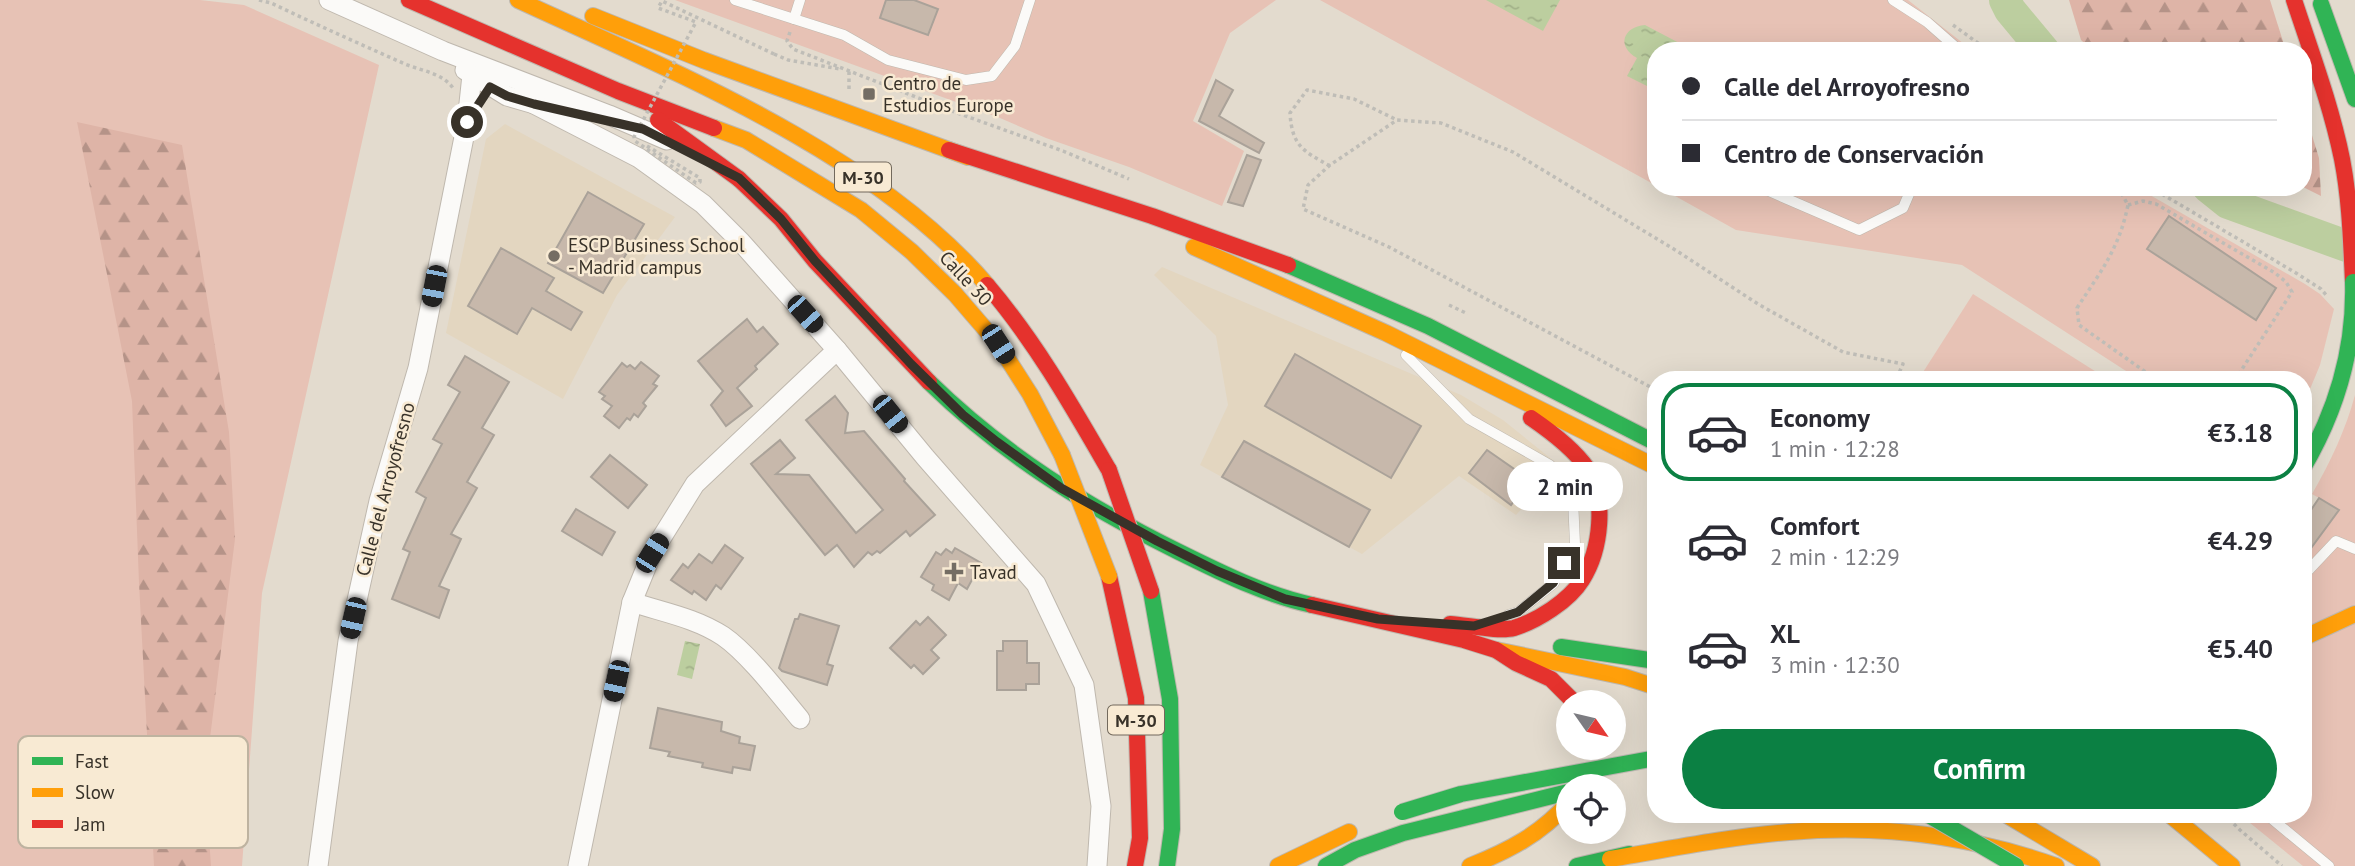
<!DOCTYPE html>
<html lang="en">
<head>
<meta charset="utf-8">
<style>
	body { margin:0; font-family:"PT Sans",sans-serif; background:#f2f2f3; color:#2b2b33; height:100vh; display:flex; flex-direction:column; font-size:26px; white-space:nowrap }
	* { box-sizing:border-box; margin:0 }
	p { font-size:23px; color:#7c7c81 }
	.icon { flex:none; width:38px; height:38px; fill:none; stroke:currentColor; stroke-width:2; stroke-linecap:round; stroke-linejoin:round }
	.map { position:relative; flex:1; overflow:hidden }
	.side { position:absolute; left:1647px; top:371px; width:665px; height:452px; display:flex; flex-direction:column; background:#fff; border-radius:28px; box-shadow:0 7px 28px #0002 }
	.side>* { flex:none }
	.hud { position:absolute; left:1647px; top:42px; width:665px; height:154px; border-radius:28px; box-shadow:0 7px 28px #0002; display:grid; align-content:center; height:154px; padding:0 35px; background:#fff }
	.needle { width:46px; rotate:124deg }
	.tools { position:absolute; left:1556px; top:690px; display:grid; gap:14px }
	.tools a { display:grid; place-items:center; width:70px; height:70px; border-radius:50%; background:#fff; box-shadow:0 7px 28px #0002; font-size:35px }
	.end { position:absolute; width:32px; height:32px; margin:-16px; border:9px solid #383229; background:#fff; box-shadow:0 0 0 4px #fff }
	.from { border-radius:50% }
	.bubble { position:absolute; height:49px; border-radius:24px; background:#fff; box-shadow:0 7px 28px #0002; font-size:23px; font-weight:700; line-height:49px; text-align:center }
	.car { position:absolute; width:21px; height:42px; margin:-21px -10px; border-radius:9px; box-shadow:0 0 5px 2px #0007; background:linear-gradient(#222 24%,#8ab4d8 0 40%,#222 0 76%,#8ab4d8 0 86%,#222 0) }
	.hud b { display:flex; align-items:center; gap:24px; height:66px; font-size:26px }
	.hud b+b { border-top:2px solid #e1e1e2 }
	.hud i { width:18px; height:18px; background:#2b2b33 }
	ul { padding:12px 0 0; list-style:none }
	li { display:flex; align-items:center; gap:21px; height:98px; margin:0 14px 10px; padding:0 21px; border:4px solid transparent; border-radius:28px }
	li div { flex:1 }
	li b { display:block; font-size:26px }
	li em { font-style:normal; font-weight:700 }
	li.current { border-color:#0b8043 }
	li>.icon { width:63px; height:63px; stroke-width:1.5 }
	.action { display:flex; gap:14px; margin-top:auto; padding:14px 35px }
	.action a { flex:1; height:80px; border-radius:42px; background:#0b8043; color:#fff; font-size:28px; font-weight:700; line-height:80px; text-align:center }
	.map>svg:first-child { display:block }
</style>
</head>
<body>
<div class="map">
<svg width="2355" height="866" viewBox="0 0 2355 866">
	<defs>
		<pattern id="forest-firs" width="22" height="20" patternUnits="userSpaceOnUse" patternTransform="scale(1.75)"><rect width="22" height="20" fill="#deb4a7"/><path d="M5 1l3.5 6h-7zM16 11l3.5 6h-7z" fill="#b59388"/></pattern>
		<pattern id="water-ripples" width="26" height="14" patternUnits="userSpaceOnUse" patternTransform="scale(1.75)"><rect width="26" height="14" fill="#bcce9f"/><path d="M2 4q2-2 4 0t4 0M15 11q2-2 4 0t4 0" fill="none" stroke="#a2b189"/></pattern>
	</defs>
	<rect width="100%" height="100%" fill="#e3dbce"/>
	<g fill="#e3d6c0">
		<polygon points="505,124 675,217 617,295 563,399 446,333 486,139"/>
		<polygon points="1162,267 1461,395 1503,420 1560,466 1516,515 1459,476 1362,554 1200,465 1228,405 1216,336 1154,275"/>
	</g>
	<g fill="#e7c2b5">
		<polygon points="0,0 200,0 244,5 379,65 262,593 242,866 0,866"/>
		<polygon points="675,0 1276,0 1230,33 1193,121 1244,151 1222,206 1129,167 1046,138 1000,118"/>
		<polygon points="1320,0 1908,0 1973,51 1656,51 1655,185"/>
		<polygon points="1659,187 2136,187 2305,284 2320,294 2334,309 2320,365 2303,406 2303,380 2140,380 1962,265 1736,230"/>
		<polygon points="1973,294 2109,380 1918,380"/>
		<path d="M2355,395v471h-52l-64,-52h64v-292l16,-24 -7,-4c18,-31 34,-65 43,-99z"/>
	</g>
	<g fill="url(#forest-firs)">
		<polygon points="2069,0 2270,0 2286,51 2093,51 2081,40"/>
		<polygon points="2303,106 2319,158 2321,196 2303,187"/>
		<polygon points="77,122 182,145 229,432 235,539 205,778 211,866 154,866 139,583 132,401"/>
	</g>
	<g fill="url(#water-ripples)">
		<polygon points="1486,0 1560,0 1543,31"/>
		<path d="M1645,25l38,20 -3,6h-24l-1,39 -28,-14 10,-18c-21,-12 -14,-31 8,-33z"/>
		<polygon points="685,641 700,644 692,679 677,675"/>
	</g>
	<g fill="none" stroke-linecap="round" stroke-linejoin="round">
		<g stroke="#bcce9f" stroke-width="32">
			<polyline points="2005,0 2010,10 2044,51"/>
			<polyline points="2208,187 2228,203 2355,249"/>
		</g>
	</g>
	<g fill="#c7b8ab" stroke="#aaa299" stroke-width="2">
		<polygon points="886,0 914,0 938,9 928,35 880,18"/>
		<polygon points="1216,80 1233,90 1219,116 1264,143 1259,153 1199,121"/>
		<polygon points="1247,155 1261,160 1243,206 1228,202"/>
		<polygon points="588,192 644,224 603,293 548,263"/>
		<polygon points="2169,216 2276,288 2256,320 2147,249"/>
		<polygon points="501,248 554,278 546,291 582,312 571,330 532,308 517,334 468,306"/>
		<polygon points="747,319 757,332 763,327 778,344 755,366 757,369 737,388 752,406 726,426 711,405 723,391 698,361"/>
		<polygon points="1295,354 1421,426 1391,478 1265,406"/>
		<polygon points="465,356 509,382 482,428 494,435 467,482 477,488 451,534 461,539 439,586 449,590 439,618 392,599 410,552 403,549 426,498 416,492 442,444 433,439 460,392 448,385"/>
		<polygon points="641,362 659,376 653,384 657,386 643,403 646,406 638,417 634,414 630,420 627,418 619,428 604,416 612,406 602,399 605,396 599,392 622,363 627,367 630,365 635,369"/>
		<polygon points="835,396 848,413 845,433 864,431 905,479 904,481 935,515 910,536 906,531 880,553 877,551 872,555 868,552 854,567 837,545 825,555 751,464 780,440 795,458 776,474 809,475 856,533 883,510 806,420"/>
		<polygon points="1244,441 1370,510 1349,547 1222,477"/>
		<polygon points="1487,450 1530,480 1511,505 1469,473"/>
		<polygon points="610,455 647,485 628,508 591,477"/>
		<polygon points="2319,498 2339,510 2303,559 2303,522"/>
		<polygon points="576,509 615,532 602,555 562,531"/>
		<polygon points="725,545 743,558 721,589 716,585 706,600 694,591 692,594 671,580 683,564 688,568 699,554 712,563"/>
		<polygon points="955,548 981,563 967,589 958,583 949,600 932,590 934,585 921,577 936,552 941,555 946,549 952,553"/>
		<polygon points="800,614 839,626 827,664 833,666 827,685 782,671 779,668 795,619 798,619"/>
		<polygon points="928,617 946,635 931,650 939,658 923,674 914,665 911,668 890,648 916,621 920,625"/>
		<polygon points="1003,641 1027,641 1027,663 1039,663 1039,684 1026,684 1026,690 997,690 997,651 1003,651"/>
		<polygon points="658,708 722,722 721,731 740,737 739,743 755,746 750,770 733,767 732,773 702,767 703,763 668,756 670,752 650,748"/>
	</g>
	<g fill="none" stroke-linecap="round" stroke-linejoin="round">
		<defs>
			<g id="lane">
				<polyline points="735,0 844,35 888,60 966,80 992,76 1015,46 1030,0"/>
				<polyline points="1893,0 1927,22 1960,51"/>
				<polyline points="794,19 800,0"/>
				<polyline points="1762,188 1859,230 1903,208 1912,187"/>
				<polyline points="1406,355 1469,419 1550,465 1573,499 1575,544 1554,583 1518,612 1508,615"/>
				<polyline points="2303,576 2336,541 2355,549"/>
				<polyline points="2266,814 2329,866"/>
			</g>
			<g id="street">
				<polyline points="329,0 443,51 609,115 667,140"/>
				<polyline points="465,70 507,96 545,107"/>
				<polyline points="534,104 639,158 703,204 741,242 837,350 925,457 1036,584 1084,685 1101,806 1097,866"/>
				<path d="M632,602c30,10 64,16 91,34 25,17 57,59 77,83"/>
				<polyline points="318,866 348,641 379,501 418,368 467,122 472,75"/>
				<polyline points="578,866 632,602 652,553 695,484 837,350"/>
			</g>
			<g id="fast">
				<polyline points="2321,4 2355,99"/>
				<polyline points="1288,265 1428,326 1656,443"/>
				<path d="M929,382c75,73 157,124 250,170 43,21 86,43 133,53"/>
				<polyline points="1151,591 1170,699 1172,829 1167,866"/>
				<polyline points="1561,647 1656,661"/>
				<polyline points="1326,866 1355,850 1403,833 1568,792"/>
				<polyline points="1577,866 1629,854"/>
			</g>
			<g id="slow">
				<path d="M518,0c156,72 355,152 469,285"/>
				<polyline points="593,16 703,60 968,157"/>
				<polyline points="714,128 746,140 861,210 912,252 955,294 998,344 1030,394 1062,455"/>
				<polyline points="1194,247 1386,333 1656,467"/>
				<polyline points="2303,638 2355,614"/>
				<polyline points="1496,650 1625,677 1656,687"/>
				<polyline points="2005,814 2092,866"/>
				<polyline points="2169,814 2232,866"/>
				<path d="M1610,859c59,-10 119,-22 179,-27 90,-8 182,4 267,34"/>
				<polyline points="1278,866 1349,832"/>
				<path d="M1470,866c38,-15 71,-32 98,-63"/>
			</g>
			<g id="jam">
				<polyline points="409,0 618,91 714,128"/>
				<path d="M2294,0c17,52 37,105 48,159 8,41 9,82 11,123"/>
				<polyline points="658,120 739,179"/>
				<polyline points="949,150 1152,216 1288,265"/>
				<polyline points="739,179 781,219 815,261 929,382"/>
				<path d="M987,285c48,56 85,121 122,185"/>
				<polyline points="1109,576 1136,698 1140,838 1135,866"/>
				<polyline points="1312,605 1464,640 1496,650 1516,663 1551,679 1574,702"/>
				<path d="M1450,624c17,1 49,8 64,4 23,-7 55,-27 68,-48 19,-30 25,-82 5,-112 -14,-20 -37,-37 -56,-50"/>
			</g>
		</defs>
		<use href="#lane" stroke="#bfb8ae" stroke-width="11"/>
		<use href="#street" stroke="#bfb8ae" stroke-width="21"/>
		<use href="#fast" stroke="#bfb8ae" stroke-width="18"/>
		<use href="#slow" stroke="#bfb8ae" stroke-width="18"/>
		<use href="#jam" stroke="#bfb8ae" stroke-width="18"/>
		<g stroke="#bfbdb7" stroke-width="3.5" stroke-dasharray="3.5 3.5" stroke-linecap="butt">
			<path d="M259,0l12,3c44,21 89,41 134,61 17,7 37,9 48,24"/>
			<polyline points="1953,25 1989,51"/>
			<polyline points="790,32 787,41 793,49 949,110 1063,151 1129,179"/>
			<polyline points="774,54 788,60 840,69"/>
			<polyline points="849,89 849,70"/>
			<path d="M1330,166c-27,-15 -38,-20 -40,-53l17,-23 47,9 43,21"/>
			<path d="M2118,187l10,18c-9,44 -27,66 -51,103l2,17 78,55"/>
			<polyline points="2150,187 2296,273 2321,289 2327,296"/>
			<polyline points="2128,205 2143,201 2156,204 2275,273 2286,282 2292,292 2235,380"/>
			<polyline points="1449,305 1468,314"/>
			<polyline points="1656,390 1389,247 1303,209 1308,185 1330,165 1397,120 1441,123 1513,152 1677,251 1758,304 1843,352 1903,364 1896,380"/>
			<polyline points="2224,814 2240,830 2282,866"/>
		</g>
		<use href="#lane" stroke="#fbfaf8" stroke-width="10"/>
		<use href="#street" stroke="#fbfaf8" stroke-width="19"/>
		<use href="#fast" stroke="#30b455" stroke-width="16"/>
		<use href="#slow" stroke="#ff9f0a" stroke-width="16"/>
		<use href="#jam" stroke="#e5322d" stroke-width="16"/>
		<defs>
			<g id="fast-bridge">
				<path d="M2303,468c34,-58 52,-119 50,-186"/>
				<polyline points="1402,812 1461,794 1656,758"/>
				<polyline points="1927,814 2016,866"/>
			</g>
			<polyline id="slow-bridge" points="1062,455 1109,576"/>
			<polyline id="jam-bridge" points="1109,470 1151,591"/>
		</defs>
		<use href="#fast-bridge" stroke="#bebab3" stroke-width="18" stroke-linecap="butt"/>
		<use href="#slow-bridge" stroke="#bebab3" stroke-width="18" stroke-linecap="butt"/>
		<use href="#jam-bridge" stroke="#bebab3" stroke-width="18" stroke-linecap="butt"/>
		<polyline stroke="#bfbdb7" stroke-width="3.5" stroke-dasharray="3.5 3.5" stroke-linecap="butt" points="647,146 700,178 700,182 696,183 635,141 634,137 696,22 658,8 662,1 774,54"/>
		<use href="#fast-bridge" stroke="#30b455" stroke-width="16"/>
		<use href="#slow-bridge" stroke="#ff9f0a" stroke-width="16"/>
		<use href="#jam-bridge" stroke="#e5322d" stroke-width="16"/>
	</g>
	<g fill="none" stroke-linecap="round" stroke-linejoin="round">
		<polyline stroke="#383229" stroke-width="9" points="467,122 490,87 507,96 534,104 643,129 739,178 781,219 815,261 911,364 963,415 997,442 1061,488 1157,541 1217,571 1285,599 1378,619 1474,626 1518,612 1553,583 1564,563"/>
	</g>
	<g fill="#746d63" stroke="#f8ead3" stroke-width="2.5">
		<rect x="862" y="87" width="14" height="14" rx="3.5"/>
		<circle cx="554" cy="256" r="7"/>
		<path d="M950.5 561.5h7v7h7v7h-7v7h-7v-7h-7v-7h7z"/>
	</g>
	<g text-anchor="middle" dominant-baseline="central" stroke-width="5" stroke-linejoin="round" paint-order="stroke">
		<g fill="#f8ead3" stroke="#72695c" stroke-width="2">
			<rect x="835" y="162.5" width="56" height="29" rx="5"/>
			<rect x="1108" y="705.5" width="56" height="29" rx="5"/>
		</g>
		<g font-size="18" font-weight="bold" fill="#383229">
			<text x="863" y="177">M-30</text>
			<text x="1136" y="720">M-30</text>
		</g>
		<g font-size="19" fill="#383229" stroke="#f8ead3" text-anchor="start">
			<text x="883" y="83">Centro de<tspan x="883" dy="22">Estudios Europe</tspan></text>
			<text x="568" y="245">ESCP Business School<tspan x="568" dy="22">- Madrid campus</tspan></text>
			<text x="970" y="572">Tavad</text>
		</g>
		<g font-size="19" fill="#383229" stroke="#f8ead3">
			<text transform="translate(966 278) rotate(47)">Calle 30</text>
			<text transform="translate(385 489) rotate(-75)">Calle del Arroyofresno</text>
		</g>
	</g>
	<rect x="18" y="736" width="230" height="112" rx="10" fill="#f8ead3" stroke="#beb3a0" stroke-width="2"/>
	<rect x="32" y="757" width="31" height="8" fill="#30b455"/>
	<rect x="32" y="788" width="31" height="9" fill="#ff9f0a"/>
	<rect x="32" y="820" width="31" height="8" fill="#e5322d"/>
	<g font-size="19" fill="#383229">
		<text x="75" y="768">Fast</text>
		<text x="75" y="799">Slow</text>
		<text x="75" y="831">Jam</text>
	</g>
</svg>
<div class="tools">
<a><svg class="needle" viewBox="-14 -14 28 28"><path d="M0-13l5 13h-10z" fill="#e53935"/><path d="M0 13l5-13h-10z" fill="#7c7c81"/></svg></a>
<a><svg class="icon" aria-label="locate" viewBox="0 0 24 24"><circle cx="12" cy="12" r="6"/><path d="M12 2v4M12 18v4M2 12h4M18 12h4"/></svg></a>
</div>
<i class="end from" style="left:467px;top:122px"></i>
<i class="end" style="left:1564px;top:563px"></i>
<div class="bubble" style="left:1507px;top:462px;width:116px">2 min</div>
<i class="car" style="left:434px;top:286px;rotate:191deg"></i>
<i class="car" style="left:805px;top:314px;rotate:138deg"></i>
<i class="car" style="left:998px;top:344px;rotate:147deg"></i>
<i class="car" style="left:890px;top:414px;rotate:141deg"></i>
<i class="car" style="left:652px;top:553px;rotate:32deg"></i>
<i class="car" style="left:353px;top:618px;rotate:193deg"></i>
<i class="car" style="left:616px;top:681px;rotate:192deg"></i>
<div class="hud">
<b><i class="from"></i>Calle del Arroyofresno</b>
<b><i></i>Centro de Conservación</b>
</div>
<section class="side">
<ul>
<li class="current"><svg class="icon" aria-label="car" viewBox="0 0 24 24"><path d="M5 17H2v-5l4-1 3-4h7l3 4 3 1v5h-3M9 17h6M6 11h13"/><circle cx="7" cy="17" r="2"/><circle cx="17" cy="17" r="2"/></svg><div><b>Economy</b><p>1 min · 12:28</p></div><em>€3.18</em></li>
<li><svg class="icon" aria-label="car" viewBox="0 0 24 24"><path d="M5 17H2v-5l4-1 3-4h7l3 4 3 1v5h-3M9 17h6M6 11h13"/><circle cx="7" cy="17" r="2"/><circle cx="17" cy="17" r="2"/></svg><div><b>Comfort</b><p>2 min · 12:29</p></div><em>€4.29</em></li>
<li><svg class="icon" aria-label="car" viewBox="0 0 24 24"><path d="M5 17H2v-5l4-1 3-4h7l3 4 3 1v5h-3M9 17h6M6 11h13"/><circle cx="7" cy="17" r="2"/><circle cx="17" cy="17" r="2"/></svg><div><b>XL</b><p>3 min · 12:30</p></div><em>€5.40</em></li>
</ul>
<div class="action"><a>Confirm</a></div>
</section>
</div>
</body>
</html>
